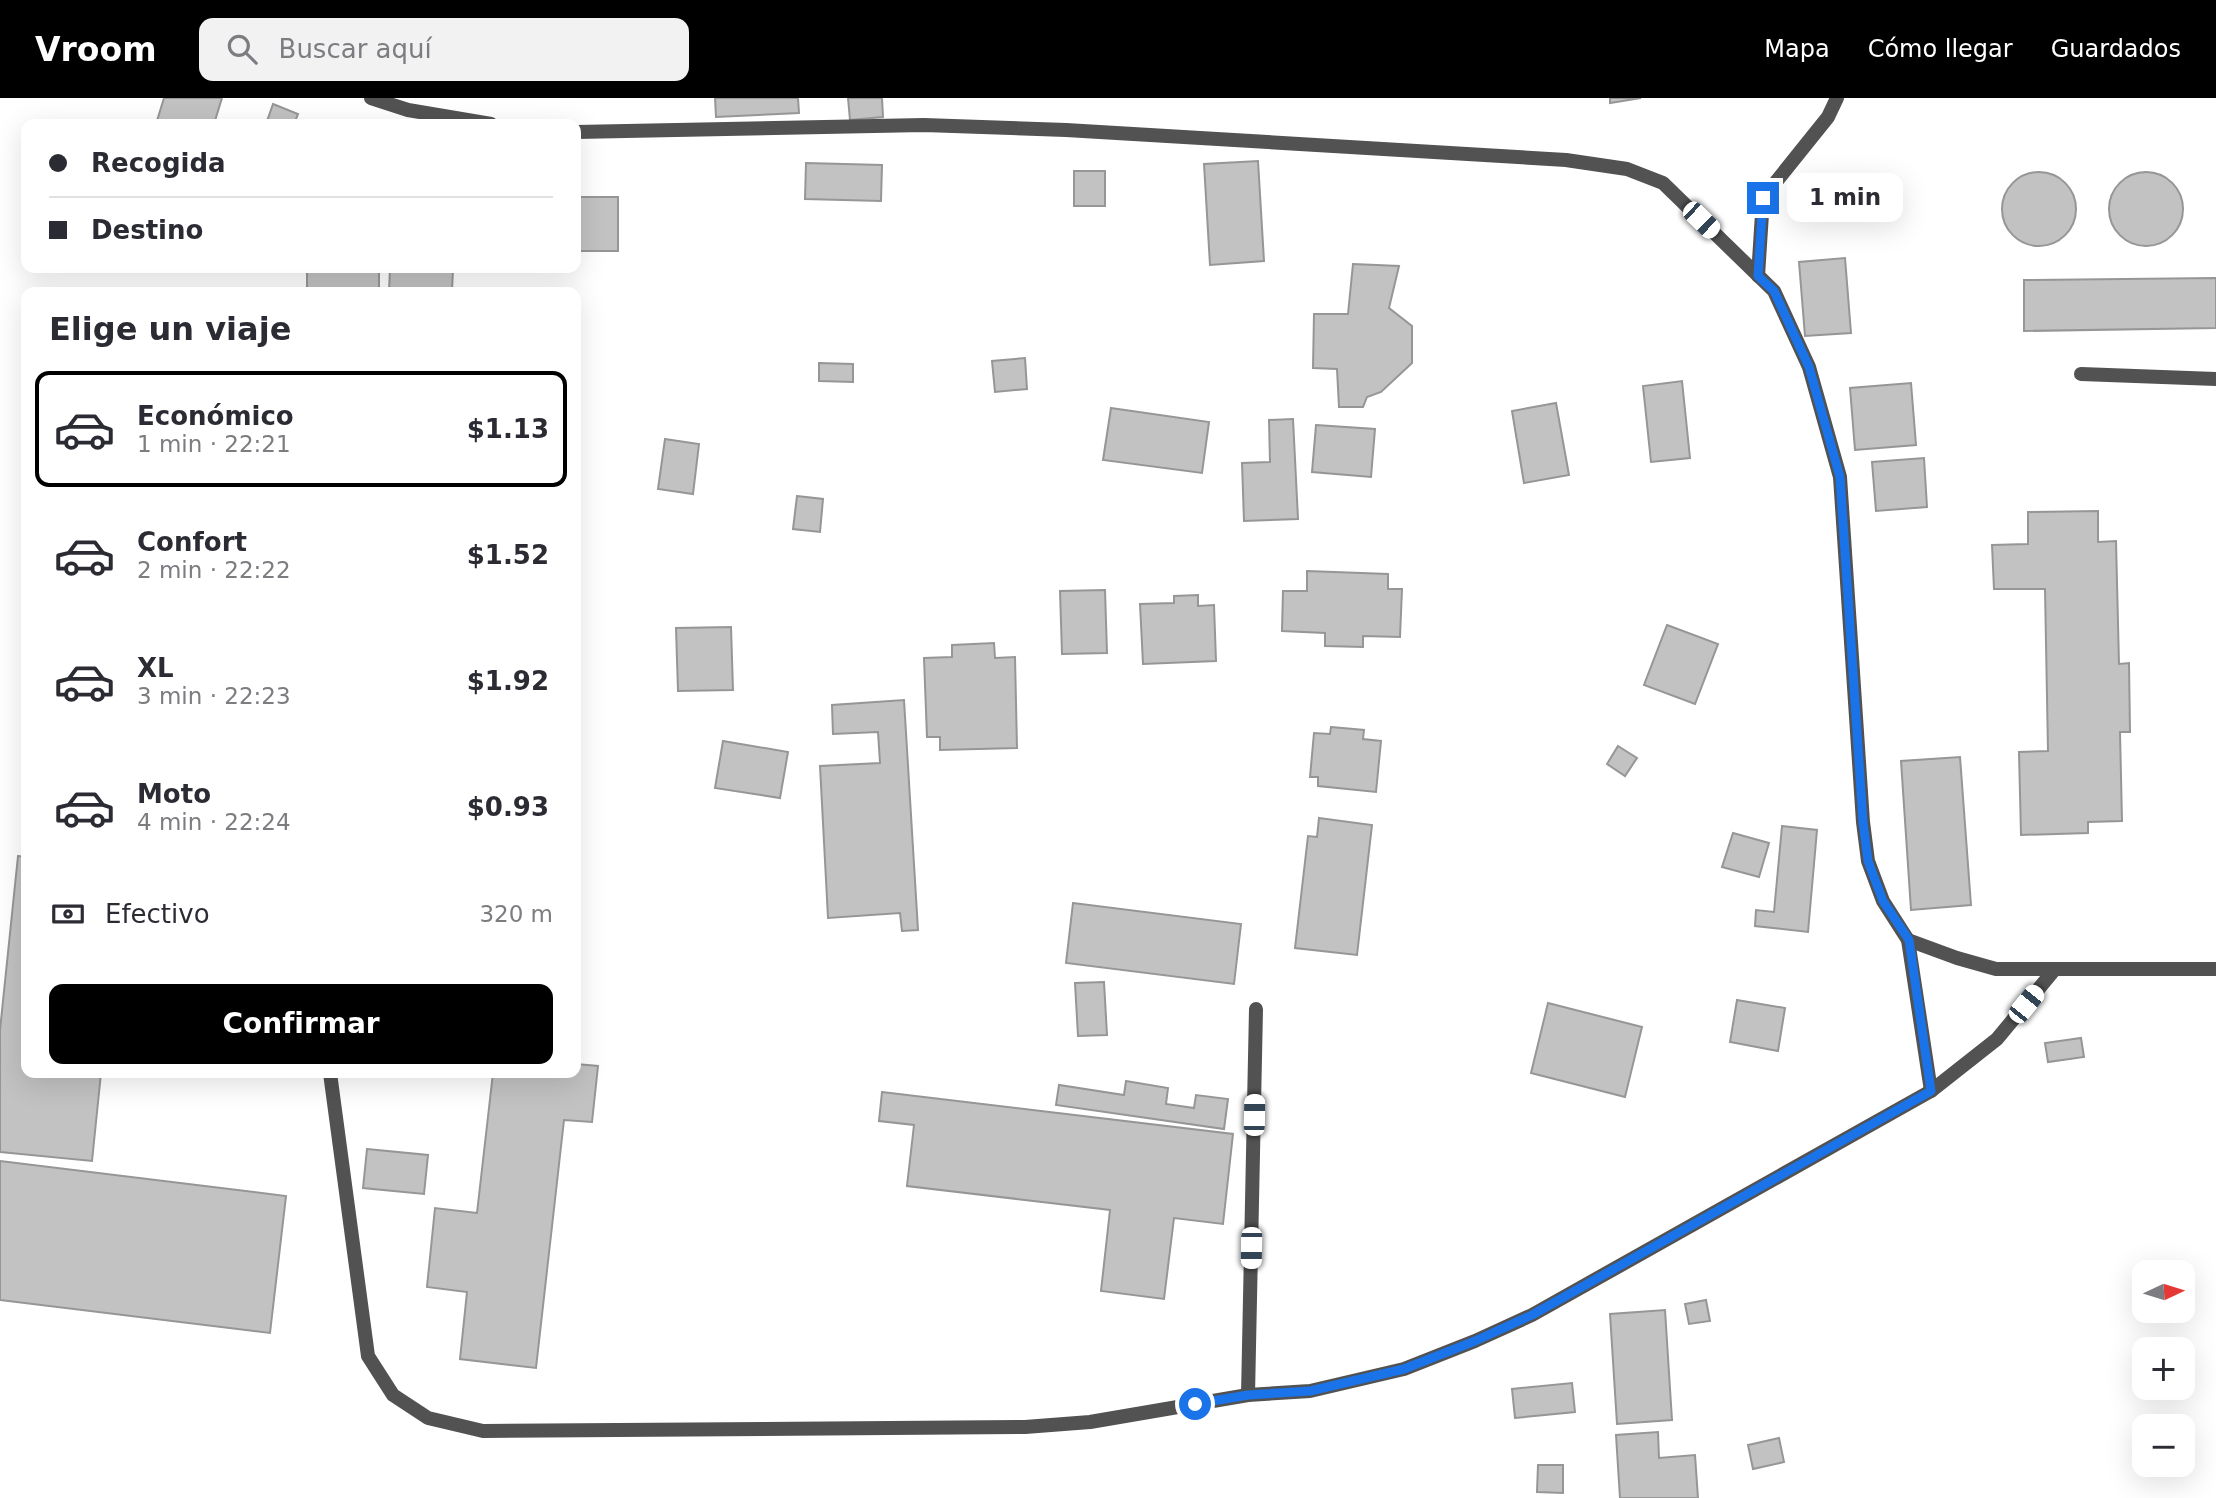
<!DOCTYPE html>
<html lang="es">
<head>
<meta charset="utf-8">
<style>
	body { margin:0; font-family:"DejaVu Sans",sans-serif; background:#f2f2f3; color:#2b2b33; height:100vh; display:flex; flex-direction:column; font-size:26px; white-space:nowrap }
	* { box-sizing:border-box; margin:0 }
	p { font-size:23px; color:#7c7c81 }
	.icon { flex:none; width:38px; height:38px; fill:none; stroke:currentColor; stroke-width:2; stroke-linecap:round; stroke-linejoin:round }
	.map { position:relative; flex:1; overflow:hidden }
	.drawer { position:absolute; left:21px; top:189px; width:560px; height:791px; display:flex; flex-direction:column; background:#fff; border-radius:14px; box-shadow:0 7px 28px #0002 }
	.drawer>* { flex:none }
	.hud { position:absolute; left:21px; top:21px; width:560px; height:154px; border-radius:14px; box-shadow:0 7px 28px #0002; display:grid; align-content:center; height:154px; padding:0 28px; background:#fff }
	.needle { width:46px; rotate:86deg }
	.tools { position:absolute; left:2132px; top:1162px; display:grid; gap:14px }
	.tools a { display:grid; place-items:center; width:63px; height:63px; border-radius:14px; background:#fff; box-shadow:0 7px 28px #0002; font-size:35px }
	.end { position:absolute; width:32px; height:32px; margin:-16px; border:9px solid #1a73e8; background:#fff; box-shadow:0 0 0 4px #fff }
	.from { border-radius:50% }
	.bubble { position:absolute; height:49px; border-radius:14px; background:#fff; box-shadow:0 7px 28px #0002; font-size:23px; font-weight:600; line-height:49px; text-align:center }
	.car { position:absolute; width:21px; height:42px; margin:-21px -10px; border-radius:9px; box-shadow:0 0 5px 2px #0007; background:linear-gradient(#fff 24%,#345 0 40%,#fff 0 76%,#345 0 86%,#fff 0) }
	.hud b { display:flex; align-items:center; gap:24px; height:66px; font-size:26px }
	.hud b+b { border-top:2px solid #e1e1e2 }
	.hud i { width:18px; height:18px; background:#2b2b33 }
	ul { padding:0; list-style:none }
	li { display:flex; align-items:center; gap:21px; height:116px; margin:0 14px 10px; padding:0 14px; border:4px solid transparent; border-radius:14px }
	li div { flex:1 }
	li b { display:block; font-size:26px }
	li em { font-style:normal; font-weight:600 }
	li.active { border-color:#000 }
	li>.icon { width:63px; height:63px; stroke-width:1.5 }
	h2 { padding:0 28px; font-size:32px; line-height:84px }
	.pay { display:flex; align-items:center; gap:18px; height:77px; padding:0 28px; font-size:26px }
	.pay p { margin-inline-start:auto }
	.cta { display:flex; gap:14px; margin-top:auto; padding:14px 28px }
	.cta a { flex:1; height:80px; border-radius:14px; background:#000; color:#fff; font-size:28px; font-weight:600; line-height:80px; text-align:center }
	header { display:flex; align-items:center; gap:42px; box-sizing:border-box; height:98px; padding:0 35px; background:#000; color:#fff }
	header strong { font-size:33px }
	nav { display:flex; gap:38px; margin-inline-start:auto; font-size:24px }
	.search { width:490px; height:63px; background:#f2f2f3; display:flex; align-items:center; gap:18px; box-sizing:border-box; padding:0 24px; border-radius:14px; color:#7c7c81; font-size:26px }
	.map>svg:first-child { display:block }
</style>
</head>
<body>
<header>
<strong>Vroom</strong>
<div class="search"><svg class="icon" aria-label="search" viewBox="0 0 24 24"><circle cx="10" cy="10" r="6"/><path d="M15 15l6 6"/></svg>Buscar aquí</div>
<nav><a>Mapa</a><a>Cómo llegar</a><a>Guardados</a></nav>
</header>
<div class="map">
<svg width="2216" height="1400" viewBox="0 0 2216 1400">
	<rect width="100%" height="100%" fill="#fff"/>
	<g fill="#c2c2c2" stroke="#969696" stroke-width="2">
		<polygon points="164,0 222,0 214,26 156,26"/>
		<polygon points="715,0 798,0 799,15 716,19"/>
		<polygon points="848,0 882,0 883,19 850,22"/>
		<polygon points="1610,0 1641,0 1610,5"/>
		<polygon points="273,6 298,16 294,26 266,26"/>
		<polygon points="1258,63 1264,163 1210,167 1204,66"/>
		<polygon points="806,65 882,67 881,103 805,101"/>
		<rect x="1074" y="73" width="31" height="35"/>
		<circle cx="2146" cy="111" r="37"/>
		<circle cx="2039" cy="111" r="37"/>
		<rect x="576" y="99" width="42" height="54"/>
		<polygon points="1845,160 1851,235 1805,238 1799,164"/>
		<polygon points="1353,166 1399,168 1389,210 1412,228 1412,265 1381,294 1367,299 1363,309 1339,309 1337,271 1313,270 1314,216 1348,216"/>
		<rect x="307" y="170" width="72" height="24"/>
		<polygon points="390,170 453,170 452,194 389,194"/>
		<polygon points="2216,180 2216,230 2024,233 2024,182"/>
		<polygon points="1025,260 1027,291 995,294 992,263"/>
		<polygon points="819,265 853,266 853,284 819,283"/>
		<polygon points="1682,283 1690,360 1651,364 1643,288"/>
		<polygon points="1911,285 1916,347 1855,352 1850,290"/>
		<polygon points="1556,305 1569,377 1524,385 1512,313"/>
		<polygon points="1111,310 1209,324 1202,375 1103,362"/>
		<polygon points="1293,321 1298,421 1244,423 1242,365 1270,364 1269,322"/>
		<polygon points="1316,327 1375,331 1371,379 1312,374"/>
		<polygon points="665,341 699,346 693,396 658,391"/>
		<polygon points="1924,360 1927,409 1876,413 1872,364"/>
		<polygon points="797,398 823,401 820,434 793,431"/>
		<polygon points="2098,413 2098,444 2116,443 2119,566 2129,565 2130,634 2120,634 2122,723 2088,724 2088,735 2021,737 2019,654 2048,653 2045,491 1994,491 1992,447 2028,446 2028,414"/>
		<polygon points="1307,473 1388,476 1388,491 1402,491 1400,539 1363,538 1363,549 1325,548 1325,535 1282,533 1283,493 1307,493"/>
		<polygon points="1105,492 1107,555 1062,556 1060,493"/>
		<polygon points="1198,497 1198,508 1214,507 1216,563 1143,566 1140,506 1174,505 1174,498"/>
		<polygon points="1667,527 1718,546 1695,606 1644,587"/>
		<polygon points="731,529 733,592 678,593 676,530"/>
		<polygon points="994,545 995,560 1015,559 1017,650 940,652 940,639 927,639 924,560 952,559 952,547"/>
		<polygon points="904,602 918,832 902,833 900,815 828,820 820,668 880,665 878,634 833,636 832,607"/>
		<polygon points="1331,629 1364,632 1363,641 1381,643 1376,694 1318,688 1318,679 1310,679 1314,635 1330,636"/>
		<polygon points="723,643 788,654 780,700 715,690"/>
		<polygon points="1618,648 1637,660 1625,678 1607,666"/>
		<polygon points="1960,659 1971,807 1911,812 1901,663"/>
		<polygon points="1319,720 1372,727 1357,857 1295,850 1308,738 1317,739"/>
		<polygon points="1782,728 1817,732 1808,834 1755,828 1756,812 1774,814"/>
		<polygon points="1733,735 1769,745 1759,779 1722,769"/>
		<polygon points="18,758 26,759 26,975 101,975 92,1063 0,1054 0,932"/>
		<polygon points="1073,805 1241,826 1234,886 1066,865"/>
		<polygon points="1104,884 1107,937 1078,938 1075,885"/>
		<polygon points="1737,902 1785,910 1778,953 1730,944"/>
		<polygon points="1548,905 1642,929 1625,999 1531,975"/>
		<polygon points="2081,940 2084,959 2048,964 2045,945"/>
		<polygon points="576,966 598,968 592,1024 564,1022 536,1270 460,1261 467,1194 427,1189 435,1110 477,1115 493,975 576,975"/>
		<polygon points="1126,983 1168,990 1166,1006 1194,1010 1196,997 1228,1001 1224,1031 1056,1007 1059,987 1124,997"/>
		<polygon points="882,994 1233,1036 1223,1126 1174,1120 1164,1201 1101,1193 1110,1112 907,1088 914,1027 879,1023"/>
		<polygon points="367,1051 428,1057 424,1096 363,1090"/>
		<polygon points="0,1063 286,1098 270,1235 0,1202"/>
		<polygon points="1706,1202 1710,1223 1689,1226 1685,1206"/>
		<polygon points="1665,1212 1672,1322 1617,1326 1610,1216"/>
		<polygon points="1572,1285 1575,1314 1515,1320 1512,1291"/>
		<polygon points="1658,1334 1659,1360 1695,1357 1698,1400 1620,1400 1616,1337"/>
		<polygon points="1779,1340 1784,1364 1753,1371 1748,1347"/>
		<polygon points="1538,1367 1563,1367 1563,1395 1537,1394"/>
	</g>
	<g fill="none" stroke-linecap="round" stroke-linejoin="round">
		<g stroke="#525252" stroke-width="14">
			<polyline points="2081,276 2216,281"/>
			<polyline points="330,975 368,1258 393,1297 428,1320 483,1333 1025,1329 1090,1324 1248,1297"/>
		</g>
		<g stroke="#525252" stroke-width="14">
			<polyline points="371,0 408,12 491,26"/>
			<polyline points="576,34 924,27 1066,32 1566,62 1627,71 1663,85 1774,193 1809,269 1840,379 1863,724 1868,763 1883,803 1908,842 1931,993"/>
			<polyline points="1758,178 1763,100 1828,19 1837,0"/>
			<polyline points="1908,842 1957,860 1996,871 2216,871"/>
			<polyline points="1256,911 1248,1297 1310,1293 1404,1271 1475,1243 1532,1217 1931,993 1997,941 2055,871"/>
		</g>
	</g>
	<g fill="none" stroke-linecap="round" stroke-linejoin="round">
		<polyline stroke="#1a73e8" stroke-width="9" points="1195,1306 1248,1297 1310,1293 1404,1271 1475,1243 1532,1217 1931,993 1909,842 1883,803 1868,763 1863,724 1840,379 1809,269 1774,193 1758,178 1763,100"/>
	</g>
</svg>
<div class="tools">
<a><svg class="needle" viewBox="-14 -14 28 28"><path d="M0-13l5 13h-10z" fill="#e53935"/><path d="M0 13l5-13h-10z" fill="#7c7c81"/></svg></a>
<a>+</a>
<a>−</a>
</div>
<i class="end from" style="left:1195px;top:1306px"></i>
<i class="end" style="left:1763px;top:100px"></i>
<div class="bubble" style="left:1787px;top:75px;width:116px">1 min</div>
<i class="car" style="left:1701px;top:122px;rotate:134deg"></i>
<i class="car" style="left:2026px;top:906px;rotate:39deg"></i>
<i class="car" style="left:1254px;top:1017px;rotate:1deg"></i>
<i class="car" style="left:1251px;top:1150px;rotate:181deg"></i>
<div class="hud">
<b><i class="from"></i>Recogida</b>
<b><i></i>Destino</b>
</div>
<section class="drawer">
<h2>Elige un viaje</h2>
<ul>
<li class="active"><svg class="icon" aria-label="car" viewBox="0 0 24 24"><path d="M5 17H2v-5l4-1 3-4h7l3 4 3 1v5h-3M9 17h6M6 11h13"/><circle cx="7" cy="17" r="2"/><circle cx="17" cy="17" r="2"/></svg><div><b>Económico</b><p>1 min · 22:21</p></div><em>$1.13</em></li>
<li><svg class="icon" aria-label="car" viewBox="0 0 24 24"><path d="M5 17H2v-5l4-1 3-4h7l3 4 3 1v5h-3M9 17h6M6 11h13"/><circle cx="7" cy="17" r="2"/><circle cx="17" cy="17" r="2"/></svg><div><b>Confort</b><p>2 min · 22:22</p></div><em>$1.52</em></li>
<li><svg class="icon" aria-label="car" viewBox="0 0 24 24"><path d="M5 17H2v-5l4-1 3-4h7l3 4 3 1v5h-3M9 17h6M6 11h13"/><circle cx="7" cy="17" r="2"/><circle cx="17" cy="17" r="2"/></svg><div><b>XL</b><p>3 min · 22:23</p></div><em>$1.92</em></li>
<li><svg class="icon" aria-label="car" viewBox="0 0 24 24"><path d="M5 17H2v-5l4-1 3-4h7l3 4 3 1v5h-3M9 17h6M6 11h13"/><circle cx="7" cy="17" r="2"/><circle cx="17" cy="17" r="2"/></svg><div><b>Moto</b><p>4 min · 22:24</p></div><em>$0.93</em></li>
</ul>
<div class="pay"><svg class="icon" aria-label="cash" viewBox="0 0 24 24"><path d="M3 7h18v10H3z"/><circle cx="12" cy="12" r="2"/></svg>Efectivo<p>320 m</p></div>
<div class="cta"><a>Confirmar</a></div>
</section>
</div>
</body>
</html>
